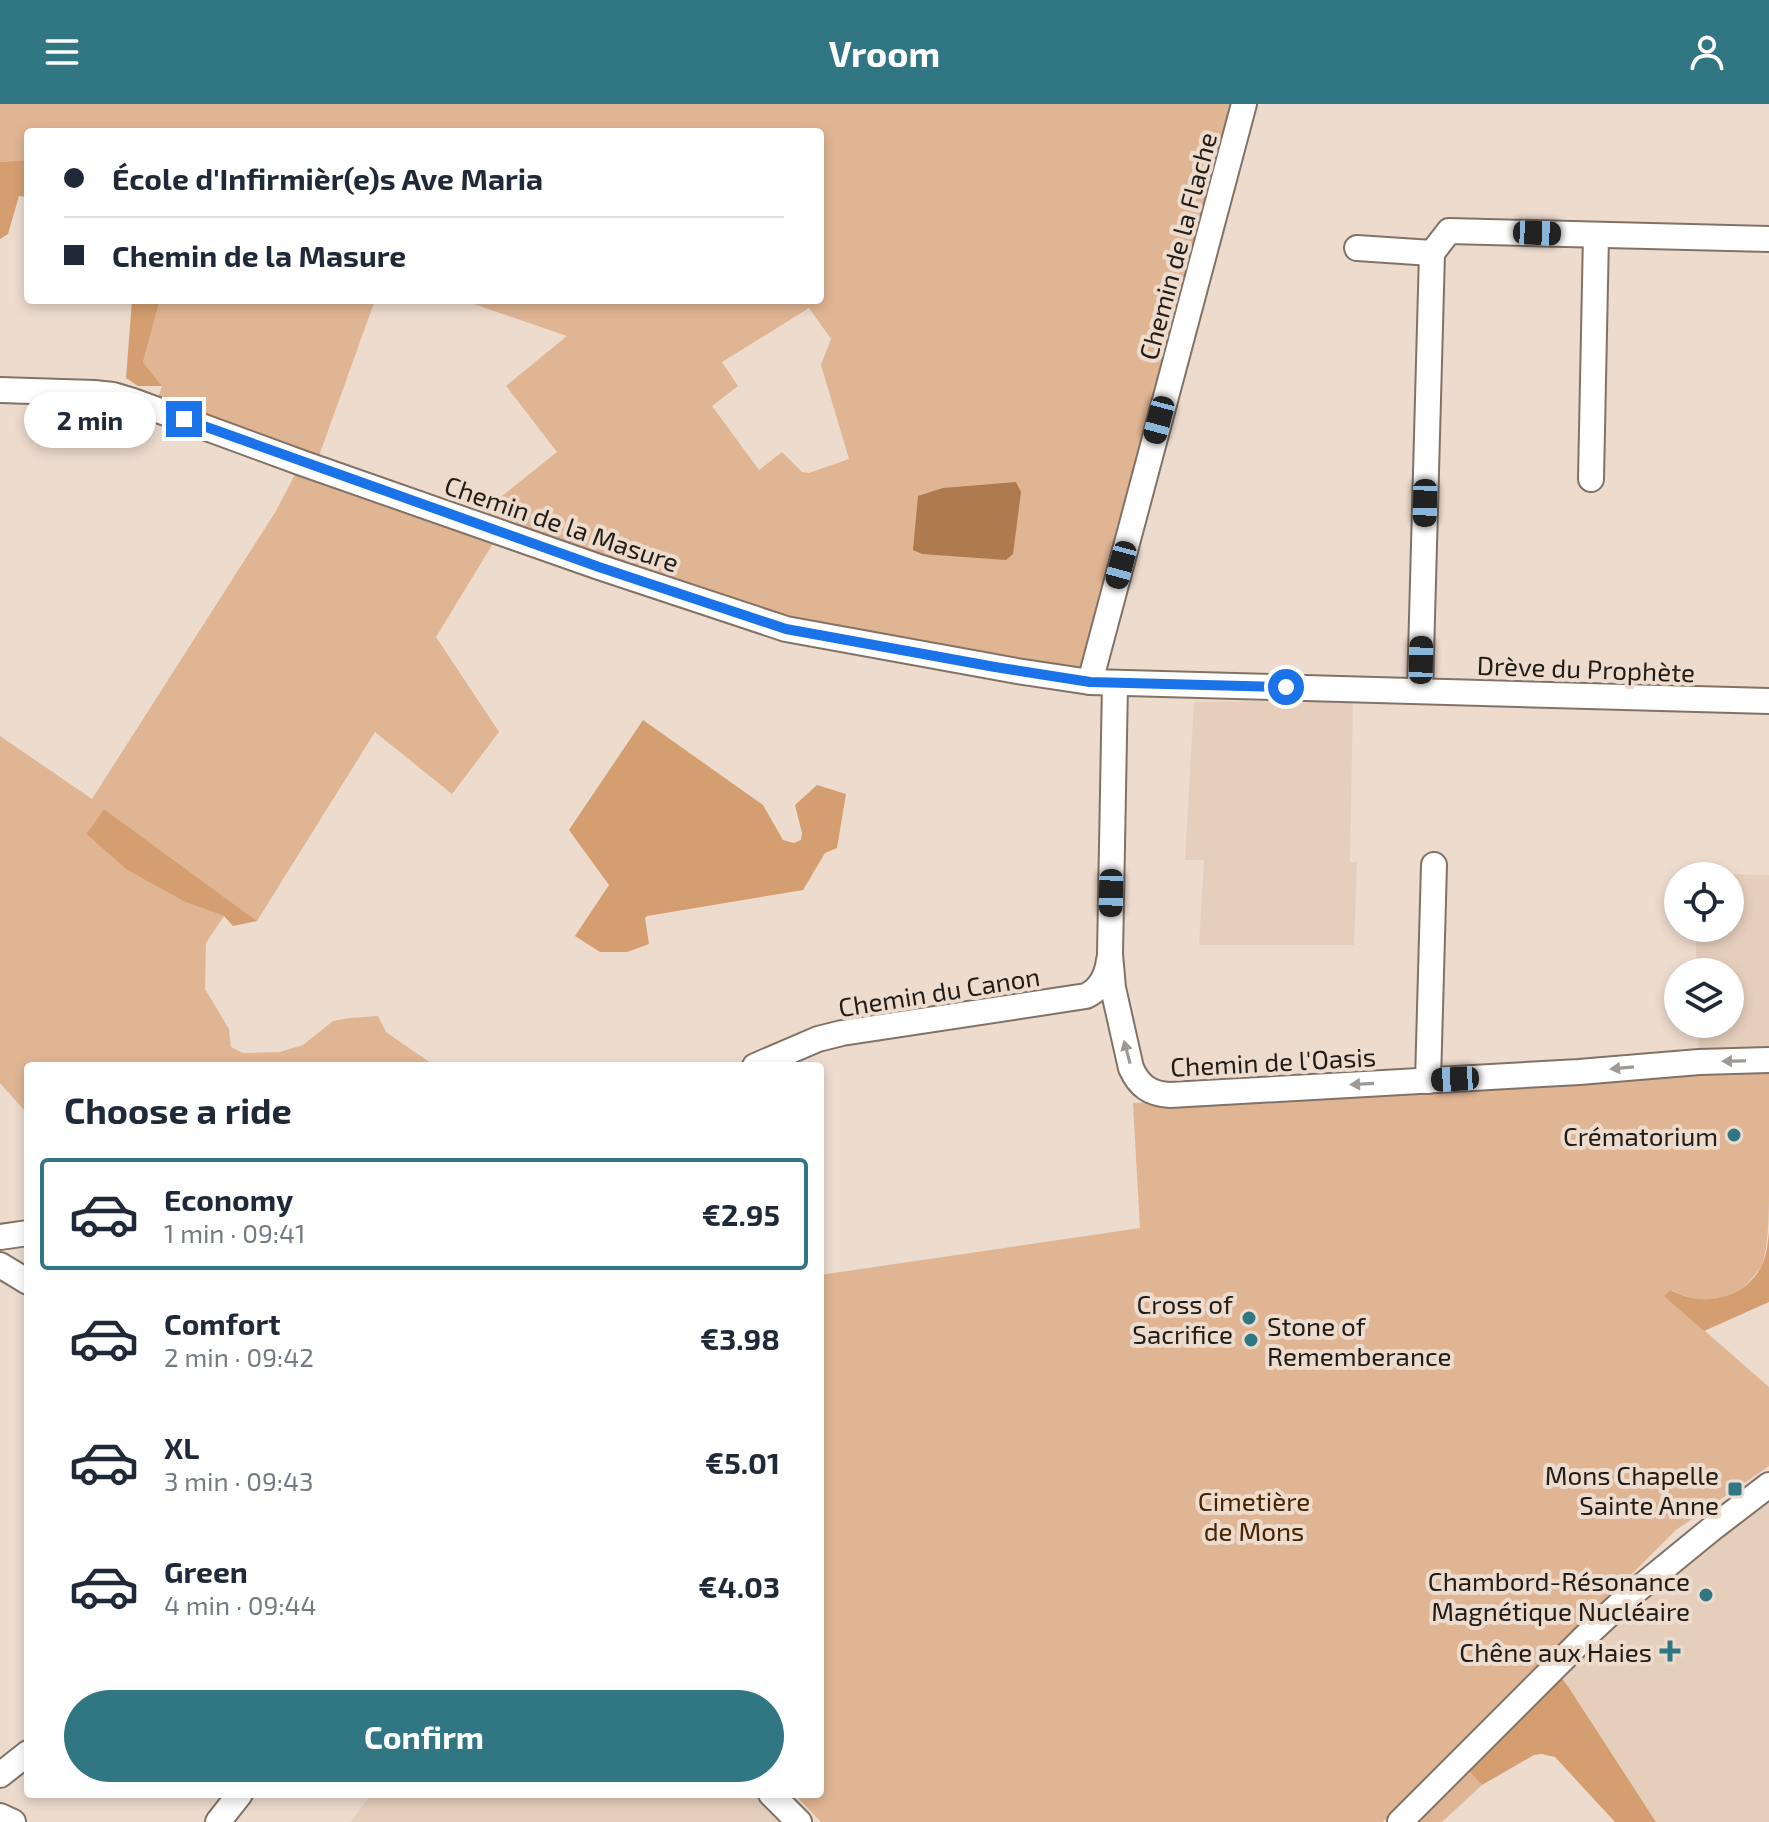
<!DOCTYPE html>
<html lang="en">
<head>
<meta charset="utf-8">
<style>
	body { margin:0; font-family:"Exo 2",sans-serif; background:#f6f6f7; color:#1f2937; height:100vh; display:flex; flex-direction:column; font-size:30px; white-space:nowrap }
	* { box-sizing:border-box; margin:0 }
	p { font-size:26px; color:#747a83 }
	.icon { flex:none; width:44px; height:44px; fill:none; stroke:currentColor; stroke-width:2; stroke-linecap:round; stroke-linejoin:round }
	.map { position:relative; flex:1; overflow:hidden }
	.sheet { position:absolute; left:24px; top:958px; width:800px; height:736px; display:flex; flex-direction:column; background:#fff; border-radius:8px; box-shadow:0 4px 12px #0003 }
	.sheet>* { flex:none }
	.top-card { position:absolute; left:24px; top:24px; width:800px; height:176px; border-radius:8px; box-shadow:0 4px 12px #0003; display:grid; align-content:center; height:176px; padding:0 40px; background:#fff }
	.controls { position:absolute; left:1664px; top:758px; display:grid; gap:16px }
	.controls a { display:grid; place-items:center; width:80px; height:80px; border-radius:50%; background:#fff; box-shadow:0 4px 12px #0003; font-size:40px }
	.end { position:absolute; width:36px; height:36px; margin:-18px; border:10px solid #1a73e8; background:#fff; box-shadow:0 0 0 4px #fff }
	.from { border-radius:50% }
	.bubble { position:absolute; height:56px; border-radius:28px; background:#fff; box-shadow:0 4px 12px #0003; font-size:26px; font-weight:700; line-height:56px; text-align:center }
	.car { position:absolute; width:24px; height:48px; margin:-24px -12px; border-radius:10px; box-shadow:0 0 6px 2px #0007; background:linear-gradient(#222 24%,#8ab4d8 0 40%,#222 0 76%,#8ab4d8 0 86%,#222 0) }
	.top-card b { display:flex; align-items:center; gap:28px; height:76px; font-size:30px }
	.top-card b+b { border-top:2px solid #e0e1e3 }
	.top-card i { width:20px; height:20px; background:#1f2937 }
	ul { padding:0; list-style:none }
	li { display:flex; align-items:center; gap:24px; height:112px; margin:0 16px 12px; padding:0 24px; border:4px solid transparent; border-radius:8px }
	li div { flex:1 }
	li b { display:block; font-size:30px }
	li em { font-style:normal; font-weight:700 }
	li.on { border-color:#317783 }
	li>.icon { width:72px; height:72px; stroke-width:1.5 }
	h2 { padding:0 40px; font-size:36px; line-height:96px }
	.action { display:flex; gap:16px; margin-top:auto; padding:16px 40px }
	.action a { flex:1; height:92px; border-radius:48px; background:#317783; color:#fff; font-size:32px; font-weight:700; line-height:92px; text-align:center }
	header { display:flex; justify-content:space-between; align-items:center; height:104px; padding:0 40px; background:#317783; color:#fff; font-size:36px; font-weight:700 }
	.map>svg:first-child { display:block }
</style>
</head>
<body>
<header><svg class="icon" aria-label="menu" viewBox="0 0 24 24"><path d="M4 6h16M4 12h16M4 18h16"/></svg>Vroom<svg class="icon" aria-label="person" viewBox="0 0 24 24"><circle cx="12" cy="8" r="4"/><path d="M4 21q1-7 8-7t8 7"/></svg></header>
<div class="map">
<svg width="1769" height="1718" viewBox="0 0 1769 1718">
	<rect width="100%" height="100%" fill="#eddbce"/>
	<g fill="#e6cebc">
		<polygon points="1353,596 1350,758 1357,758 1354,841 1199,841 1204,756 1185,756 1194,598"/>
		<polygon points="1694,769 1769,771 1769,956 1699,958 1698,920 1730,920 1730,868 1697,868 1695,824 1730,824 1730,772 1694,772"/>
		<polygon points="1769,1381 1769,1718 1656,1718 1554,1565"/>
		<polygon points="371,1690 771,1690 799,1718 351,1718"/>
	</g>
	<g fill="#dfb594" fill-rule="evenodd">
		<path d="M0,0h1244l-154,578 -201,-35 -389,-115 -64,105 63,95 -47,62 -77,-62 -118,189 -153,-112 -18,25 41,36 58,32 39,14 -18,27 -1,46 24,40 2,18 12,6 37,-1 23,-7 30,-24 16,-3 29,-2 8,16 49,34h-407v81l-3,-36 -25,-28v-347l92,63 184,-288 25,-48 -147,-54 8,-23 -19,-24 17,-62h215l-60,167 156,54 86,-69 -51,-66 61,-50 -105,-36h358v-168h-792v28l-28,2zM809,204l22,31 -10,26 28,94 -40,14 -7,-1 -20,-20 -23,18 -47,-64 26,-20 -16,-24z"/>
		<path d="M1769,956c0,42 0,83 0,125 0,25 0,50 -5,74 -1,6 -5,11 -9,16 -20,26 -55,32 -83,15l-7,6 104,91v79l-93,64 -293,292h-562l-27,-28h26v-519l320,-47 -7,-125 368,-20z"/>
		<polygon points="1461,1658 1482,1681 1442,1718 1400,1718"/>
	</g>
	<g fill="#d59e70">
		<polygon points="28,56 28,93 19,92 8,130 0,135 0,58"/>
		<polygon points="132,196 160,196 143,258 162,282 138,282 126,274"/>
		<polygon points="643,616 763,701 783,736 794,739 801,736 802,729 795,701 817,681 846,690 837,744 825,749 803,786 647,812 645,814 649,840 627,848 600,848 575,832 609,781 569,726"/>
		<polygon points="104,705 257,817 233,822 224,812 185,798 127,766 86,730"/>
		<path d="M1769,1128v70l-65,29 -40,-35 7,-6c32,19 77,8 92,-27 4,-10 5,-22 6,-31z"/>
		<polygon points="1554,1565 1567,1581 1656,1718 1615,1718 1555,1653 1542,1650 1534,1651 1482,1681 1461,1658"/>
	</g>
	<polygon fill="#af7a4d" points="1016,378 1021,388 1013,450 1006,456 922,450 913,446 918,392 943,384"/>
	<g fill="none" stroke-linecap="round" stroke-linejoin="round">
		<defs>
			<g id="minor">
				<polyline points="1357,144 1432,149 1449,127 1769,135"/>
				<polyline points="0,286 94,289 113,291 133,297 302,359 599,463 786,525 1017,567 1090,578 1769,597"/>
				<polyline points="1591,375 1596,131"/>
				<polyline points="1090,578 1244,0"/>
				<path d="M1115,579l-5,271 3,34 18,80c8,18 19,26 39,27l409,-23 120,-10 70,-2"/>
				<polyline points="1420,587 1432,149"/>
				<path d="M755,962l63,-27 24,-6 244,-37c15,-7 21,-20 23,-36"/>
				<polyline points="1428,977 1434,761"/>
				<polyline points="0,1133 28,1129"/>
				<polyline points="0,1161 28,1178"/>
				<polyline points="0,1671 28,1649"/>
				<polyline points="771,1690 799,1718"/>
				<polyline points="0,1712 13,1718"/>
				<polyline points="218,1718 240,1690"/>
				<polyline points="1400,1718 1589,1529 1621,1499 1714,1423 1769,1381"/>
			</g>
		</defs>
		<use href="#minor" stroke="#827266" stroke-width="28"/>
		<use href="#minor" stroke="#fff" stroke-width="24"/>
	</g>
	<defs><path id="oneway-solid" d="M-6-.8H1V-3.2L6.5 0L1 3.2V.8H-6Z" transform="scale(2)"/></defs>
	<g fill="#9c9997">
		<use href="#oneway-solid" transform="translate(1127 948) rotate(-105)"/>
		<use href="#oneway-solid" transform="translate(1734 957) rotate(179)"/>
		<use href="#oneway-solid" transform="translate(1622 964) rotate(175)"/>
		<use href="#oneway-solid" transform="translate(1362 980) rotate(177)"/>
	</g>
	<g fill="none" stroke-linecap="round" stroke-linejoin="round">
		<polyline stroke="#1a73e8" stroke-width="10" points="184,315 599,463 786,525 995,563 1090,578 1286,583"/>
	</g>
	<g fill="#317783" stroke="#eddbce" stroke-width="3">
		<circle cx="1734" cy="1031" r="8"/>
		<circle cx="1249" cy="1214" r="8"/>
		<circle cx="1251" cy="1236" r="8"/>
		<rect x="1727" y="1377" width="16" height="16" rx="4"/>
		<circle cx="1706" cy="1491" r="8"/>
		<path d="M1666 1535h8v8h8v8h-8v8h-8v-8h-8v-8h8z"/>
	</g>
	<g text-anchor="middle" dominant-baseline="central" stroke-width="8" stroke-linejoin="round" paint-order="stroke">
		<g font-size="26" fill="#221c17" stroke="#eddbce">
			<text transform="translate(1177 142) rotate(-75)">Chemin de la Flache</text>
			<text transform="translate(562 419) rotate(19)">Chemin de la Masure</text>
			<text transform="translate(1586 564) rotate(2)">Drève du Prophète</text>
			<text transform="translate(939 887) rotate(-9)">Chemin du Canon</text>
			<text transform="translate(1273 957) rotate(-3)">Chemin de l'Oasis</text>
		</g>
		<g font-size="26" fill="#221c17" stroke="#eddbce" text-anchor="end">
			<text x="1718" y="1031">Crématorium</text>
			<text x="1233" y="1199">Cross of<tspan x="1233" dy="30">Sacrifice</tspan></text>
			<text x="1267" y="1221" text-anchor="start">Stone of<tspan x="1267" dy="30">Rememberance</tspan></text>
			<text x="1719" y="1370">Mons Chapelle<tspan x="1719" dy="30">Sainte Anne</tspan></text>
			<text x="1690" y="1476">Chambord-Résonance<tspan x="1690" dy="30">Magnétique Nucléaire</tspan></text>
			<text x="1652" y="1547">Chêne aux Haies</text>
		</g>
		<g font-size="26" fill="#472300" stroke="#eddbce">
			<text x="1254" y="1396">Cimetière<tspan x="1254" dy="30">de Mons</tspan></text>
		</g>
	</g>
</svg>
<div class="controls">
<a><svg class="icon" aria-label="locate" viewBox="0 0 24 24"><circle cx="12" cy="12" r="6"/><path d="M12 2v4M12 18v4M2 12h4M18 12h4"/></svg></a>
<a><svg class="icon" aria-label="layers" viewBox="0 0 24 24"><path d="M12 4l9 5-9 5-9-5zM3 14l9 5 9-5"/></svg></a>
</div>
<i class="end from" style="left:1286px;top:583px"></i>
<i class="end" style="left:184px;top:315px"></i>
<div class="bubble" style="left:24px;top:288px;width:132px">2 min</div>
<i class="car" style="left:1537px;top:129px;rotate:92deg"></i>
<i class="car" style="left:1159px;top:316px;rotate:195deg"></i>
<i class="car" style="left:1425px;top:399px;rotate:181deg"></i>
<i class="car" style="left:1121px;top:461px;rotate:195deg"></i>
<i class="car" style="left:1421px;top:556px;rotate:1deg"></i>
<i class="car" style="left:1111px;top:789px;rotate:181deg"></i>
<i class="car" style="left:1455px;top:975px;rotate:267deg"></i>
<div class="top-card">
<b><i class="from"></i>École d'Infirmièr(e)s Ave Maria</b>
<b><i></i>Chemin de la Masure</b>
</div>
<section class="sheet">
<h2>Choose a ride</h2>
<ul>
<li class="on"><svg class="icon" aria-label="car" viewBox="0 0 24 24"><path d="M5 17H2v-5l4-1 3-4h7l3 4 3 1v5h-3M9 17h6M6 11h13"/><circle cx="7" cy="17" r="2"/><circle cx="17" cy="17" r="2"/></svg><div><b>Economy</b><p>1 min · 09:41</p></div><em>€2.95</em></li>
<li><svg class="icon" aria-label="car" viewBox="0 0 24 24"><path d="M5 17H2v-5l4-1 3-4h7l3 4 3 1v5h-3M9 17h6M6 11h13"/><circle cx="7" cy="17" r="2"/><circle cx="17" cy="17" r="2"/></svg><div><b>Comfort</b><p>2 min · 09:42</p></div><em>€3.98</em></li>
<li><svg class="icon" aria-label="car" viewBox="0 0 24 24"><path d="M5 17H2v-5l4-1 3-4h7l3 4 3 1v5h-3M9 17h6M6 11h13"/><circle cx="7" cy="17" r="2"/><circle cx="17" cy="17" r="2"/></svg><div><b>XL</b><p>3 min · 09:43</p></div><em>€5.01</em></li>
<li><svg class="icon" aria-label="car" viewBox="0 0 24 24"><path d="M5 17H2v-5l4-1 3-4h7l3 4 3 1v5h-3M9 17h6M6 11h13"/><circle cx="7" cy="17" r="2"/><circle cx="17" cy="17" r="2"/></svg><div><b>Green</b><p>4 min · 09:44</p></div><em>€4.03</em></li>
</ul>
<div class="action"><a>Confirm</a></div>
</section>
</div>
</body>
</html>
